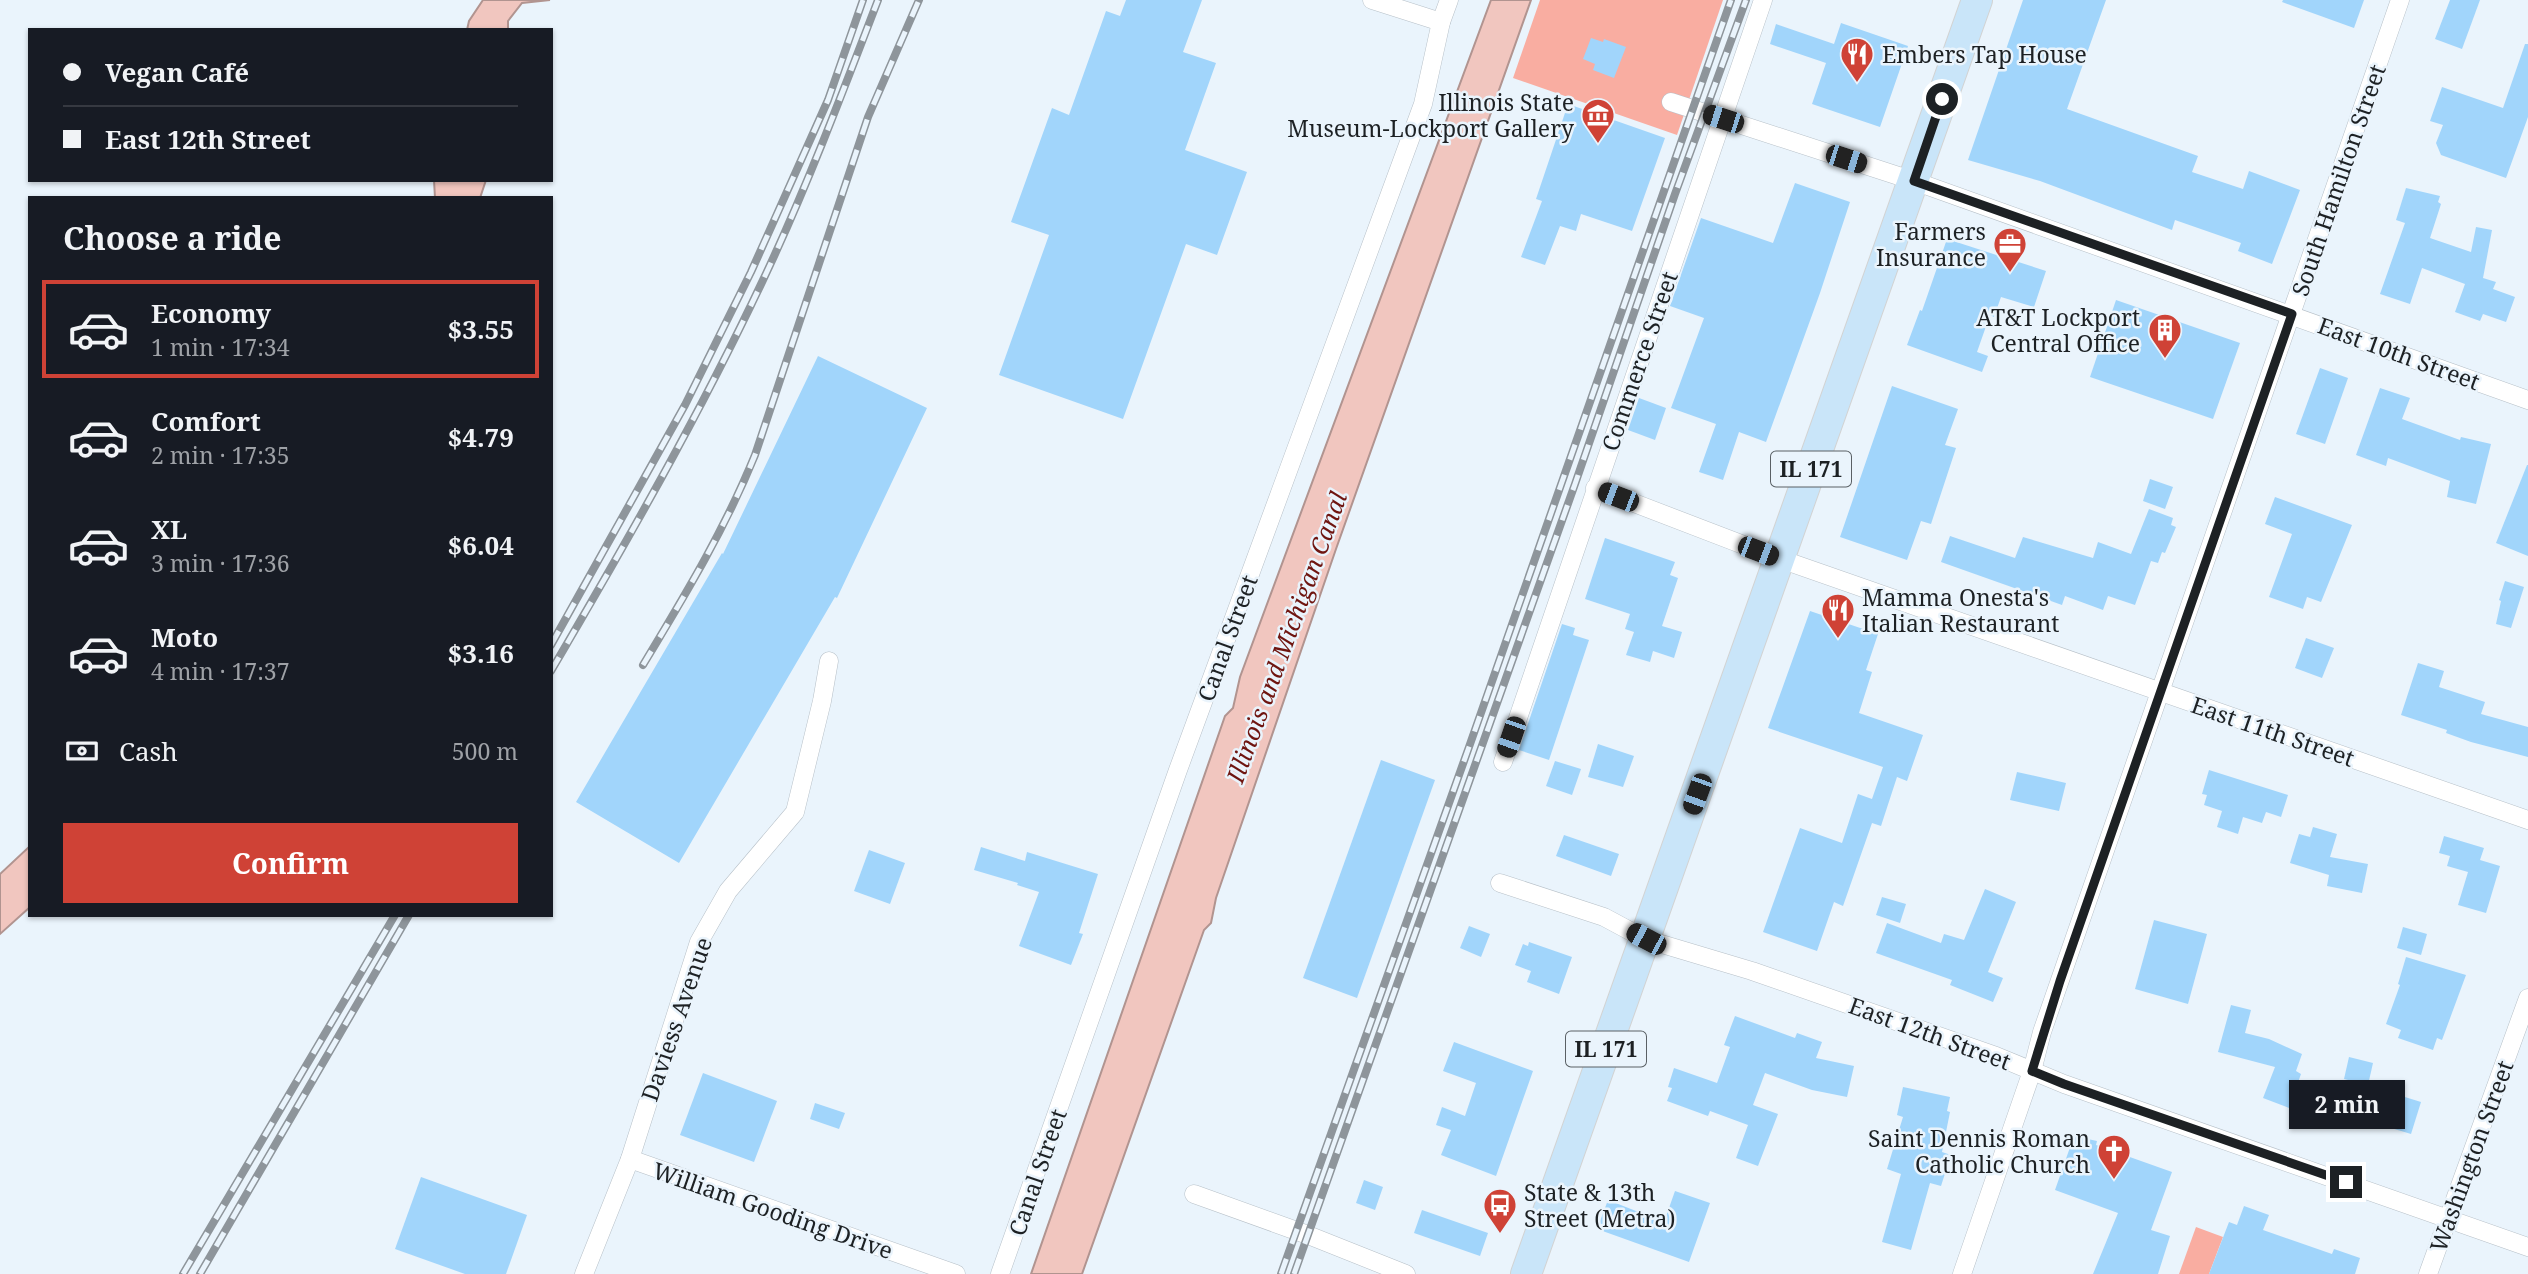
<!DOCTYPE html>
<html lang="en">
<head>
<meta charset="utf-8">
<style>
	body { margin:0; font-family:"Noto Serif",serif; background:#242831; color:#f1f3f6; height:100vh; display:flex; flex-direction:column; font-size:26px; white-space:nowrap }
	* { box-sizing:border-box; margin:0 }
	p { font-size:23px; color:#9ea1a6 }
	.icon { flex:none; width:38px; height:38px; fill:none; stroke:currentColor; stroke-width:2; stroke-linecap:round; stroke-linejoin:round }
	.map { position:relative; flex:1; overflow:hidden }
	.panel { position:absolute; left:28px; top:196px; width:525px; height:721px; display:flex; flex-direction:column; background:#171b24; border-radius:0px; box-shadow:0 2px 5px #0004 }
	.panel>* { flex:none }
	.top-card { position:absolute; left:28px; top:28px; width:525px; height:154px; border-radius:0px; box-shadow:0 2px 5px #0004; display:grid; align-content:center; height:154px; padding:0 35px; background:#171b24 }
	.end { position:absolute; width:32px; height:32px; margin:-16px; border:9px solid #1d2124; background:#fff; box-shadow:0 0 0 4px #fff }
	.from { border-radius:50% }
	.bubble { position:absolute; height:49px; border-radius:0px; background:#171b24; box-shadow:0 2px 5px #0004; font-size:23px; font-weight:700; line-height:49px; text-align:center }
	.car { position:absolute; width:21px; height:42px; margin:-21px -10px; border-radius:9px; box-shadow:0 0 5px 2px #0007; background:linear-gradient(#222 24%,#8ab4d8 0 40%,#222 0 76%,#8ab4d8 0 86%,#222 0) }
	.top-card b { display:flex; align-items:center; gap:24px; height:66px; font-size:26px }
	.top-card b+b { border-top:2px solid #363941 }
	.top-card i { width:18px; height:18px; background:#f1f3f6 }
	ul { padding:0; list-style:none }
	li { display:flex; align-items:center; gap:21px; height:98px; margin:0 14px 10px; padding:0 21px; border:4px solid transparent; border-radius:0px }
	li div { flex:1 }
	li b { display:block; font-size:26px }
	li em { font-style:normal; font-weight:700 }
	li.active { border-color:#cf4236 }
	li>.icon { width:63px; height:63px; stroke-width:1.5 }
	h2 { padding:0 35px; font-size:32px; line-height:84px }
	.pay { display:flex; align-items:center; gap:18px; height:77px; padding:0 35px; font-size:26px }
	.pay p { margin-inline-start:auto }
	.cta { display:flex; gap:14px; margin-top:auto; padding:14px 35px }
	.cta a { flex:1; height:80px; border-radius:0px; background:#cf4236; color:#fff; font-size:28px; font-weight:700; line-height:80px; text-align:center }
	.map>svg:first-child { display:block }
</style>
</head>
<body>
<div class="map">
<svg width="2528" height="1274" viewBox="0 0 2528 1274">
	<rect width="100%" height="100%" fill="#eaf4fc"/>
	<g fill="#f9ada1">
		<polygon points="1540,0 1723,0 1677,135 1513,78"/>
		<polygon points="2196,1227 2223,1237 2209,1274 2179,1274"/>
	</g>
	<g fill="#f1c6bf" stroke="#b19490" stroke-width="2">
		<polygon points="483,0 550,0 522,3 508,21 508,30 467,30 469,21"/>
		<polygon points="1491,0 1531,0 1336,549 1216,898 1211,923 1204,930 1082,1274 1031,1274 1225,716 1233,708 1240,677"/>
		<polygon points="434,180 486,180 480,198 435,198"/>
		<polygon points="30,846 30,907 0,934 0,874"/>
	</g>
	<g fill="#a1d5fb">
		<polygon points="1126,0 1202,0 1183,52 1216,63 1185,150 1247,172 1217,255 1186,244 1123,419 999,375 1049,235 1011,222 1052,108 1069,115 1106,11 1120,16"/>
		<polygon points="2023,0 2106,0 2067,109 2198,156 2192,172 2243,189 2249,171 2300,190 2272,264 2238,251 2241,243 2175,220 2172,230 2040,181 1968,160"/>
		<polygon points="2283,0 2364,0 2354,28 2282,2"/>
		<polygon points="2450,0 2480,0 2462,49 2435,39"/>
		<polygon points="1841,23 1908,46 1880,127 1812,104 1826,63 1770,44 1776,24 1834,44"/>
		<polygon points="1591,38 1603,42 1604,39 1626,47 1614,78 1593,70 1595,64 1583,59"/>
		<polygon points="2525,44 2528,44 2528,117 2506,178 2441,155 2436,143 2443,125 2430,121 2442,87 2503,108"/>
		<polygon points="1568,104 1665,138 1632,231 1581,214 1576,231 1560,226 1545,265 1521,257 1542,201 1536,199"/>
		<polygon points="1795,183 1850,202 1820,293 1766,442 1739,432 1723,480 1699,472 1716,424 1671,408 1704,318 1670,306 1701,218 1773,243"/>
		<polygon points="2406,188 2440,196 2438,202 2441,204 2430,238 2471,252 2476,227 2492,230 2483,278 2496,282 2493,289 2515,297 2506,322 2483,314 2480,321 2455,312 2465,284 2422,268 2410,304 2380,294 2405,223 2396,220"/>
		<polygon points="1947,239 2046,271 2034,307 2001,297 1994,317 1990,315 1977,352 1988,356 1982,372 1907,345 1920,310 1922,311"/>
		<polygon points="2116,300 2240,343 2213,419 2090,377"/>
		<polygon points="818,356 927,408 837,598 835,597 679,863 576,802 722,553 723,554"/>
		<polygon points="2320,368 2348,378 2325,444 2296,434"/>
		<polygon points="1892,386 1958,409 1945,445 1956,448 1931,524 1921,521 1907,560 1840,537"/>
		<polygon points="2380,388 2410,398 2402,419 2460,440 2461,437 2491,444 2476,504 2447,497 2450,481 2388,458 2386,466 2356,455"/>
		<polygon points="1639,398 1666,408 1655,440 1628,430"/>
		<polygon points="2527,465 2528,465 2528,556 2496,543"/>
		<polygon points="2150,479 2173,487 2165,509 2143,501"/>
		<polygon points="2275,497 2352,525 2321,602 2307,597 2303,609 2269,597 2292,534 2265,524"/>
		<polygon points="2149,509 2173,518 2171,525 2176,527 2165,553 2162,552 2158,563 2151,561 2135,605 2108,596 2103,610 2065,596 2062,605 1941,562 1950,536 2015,558 2023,537 2093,558 2098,542 2131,554"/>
		<polygon points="1605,538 1675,562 1670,575 1678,578 1662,626 1682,632 1674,658 1653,651 1650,662 1626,655 1634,632 1625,629 1630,614 1585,599"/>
		<polygon points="2505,581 2524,587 2511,628 2496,624 2501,601 2499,600"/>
		<polygon points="1810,611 1878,634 1866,670 1872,672 1859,713 1923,735 1907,781 1897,777 1881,826 1872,823 1843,906 1834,902 1817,951 1763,932 1800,828 1842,843 1858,794 1872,799 1883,767 1768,728"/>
		<polygon points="1562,624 1575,628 1573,635 1589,640 1549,760 1519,750"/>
		<polygon points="2306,638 2334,648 2322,678 2295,668"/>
		<polygon points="2418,663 2444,671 2439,687 2485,702 2481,714 2528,727 2528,757 2471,742 2446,733 2447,730 2401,715"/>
		<polygon points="1598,744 1634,756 1623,787 1588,777"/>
		<polygon points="1381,760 1435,780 1357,998 1303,978"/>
		<polygon points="1555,761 1581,769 1572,795 1546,786"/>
		<polygon points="2209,770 2288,795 2281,817 2266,812 2262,823 2243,817 2238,834 2217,827 2222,811 2204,805 2207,795 2202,794"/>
		<polygon points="2017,772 2066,783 2059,811 2010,800"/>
		<polygon points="2313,827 2337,834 2330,857 2368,864 2362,893 2327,886 2329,875 2290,863 2299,834 2310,837"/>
		<polygon points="1564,835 1619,854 1611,876 1556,856"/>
		<polygon points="2444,836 2484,848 2480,860 2500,866 2486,913 2458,905 2468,872 2447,866 2450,856 2439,853"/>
		<polygon points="981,847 1025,861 1027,852 1098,874 1079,933 1083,934 1071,965 1019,946 1039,892 1017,885 1018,883 974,870"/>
		<polygon points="869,850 905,863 890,904 854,891"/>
		<polygon points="1985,889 2016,902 1988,972 2003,978 1993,1002 1950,985 1952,980 1876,953 1887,923 1941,943 1944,934 1964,940"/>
		<polygon points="1882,897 1906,904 1900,923 1876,915"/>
		<polygon points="2154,920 2207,934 2188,1004 2135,989"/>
		<polygon points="1469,926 1490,934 1481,957 1460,948"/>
		<polygon points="2403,927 2427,934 2421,955 2397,948"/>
		<polygon points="1529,942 1572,957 1559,994 1527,982 1531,971 1515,965 1523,944 1528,946"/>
		<polygon points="2406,957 2466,975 2442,1040 2437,1038 2433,1050 2398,1038 2401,1030 2386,1024 2400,985 2398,984"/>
		<polygon points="2231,1005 2251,1010 2245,1033 2269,1039 2302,1054 2296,1071 2301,1074 2289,1108 2263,1098 2275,1067 2218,1052"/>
		<polygon points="1735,1016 1795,1038 1797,1033 1822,1042 1816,1058 1854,1066 1847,1097 1812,1090 1765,1073 1753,1105 1778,1114 1758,1166 1736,1158 1748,1125 1710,1111 1708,1116 1667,1101 1672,1088 1668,1087 1674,1068 1717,1083 1730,1047 1724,1045"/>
		<polygon points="1454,1042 1533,1071 1496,1176 1441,1155 1451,1130 1436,1125 1442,1107 1465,1116 1476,1083 1443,1071"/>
		<polygon points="2349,1057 2373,1063 2368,1085 2344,1079"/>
		<polygon points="703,1073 777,1101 754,1162 680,1135"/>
		<polygon points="1903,1087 1950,1097 1947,1111 1950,1112 1942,1152 1951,1155 1941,1186 1930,1183 1911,1250 1882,1242 1901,1174 1887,1169 1903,1117 1897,1115"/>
		<polygon points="2379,1089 2421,1102 2411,1134 2368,1121"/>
		<polygon points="815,1103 845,1113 839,1129 810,1119"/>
		<polygon points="2074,1136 2097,1141 2096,1145 2172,1172 2151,1230 2170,1236 2158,1274 2093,1274 2118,1213 2055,1190"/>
		<polygon points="421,1177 527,1215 506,1274 465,1274 395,1249"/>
		<polygon points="1364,1180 1383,1187 1375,1210 1356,1203"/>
		<polygon points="1675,1191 1710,1203 1689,1262 1597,1229 1608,1200 1664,1222"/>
		<polygon points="2244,1206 2269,1215 2263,1230 2332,1254 2334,1249 2360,1258 2355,1274 2209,1274 2229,1222 2237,1225"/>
		<polygon points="1422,1210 1488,1233 1480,1256 1414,1233"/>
	</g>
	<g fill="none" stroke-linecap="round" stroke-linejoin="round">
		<defs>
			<g id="minor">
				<polyline points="1372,0 1441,22"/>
				<polyline points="1671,102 1914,181 2528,400"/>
				<polyline points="1595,488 1780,559 2528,820"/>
				<polyline points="1503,762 1763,0"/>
				<polyline points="1500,883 1604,917 1645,939 1752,971 1996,1056 2064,1084 2528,1247"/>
				<polyline points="630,1159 956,1274"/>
				<polyline points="1194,1194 1308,1235 1406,1274"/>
				<polyline points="584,1274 630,1159 699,942 728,891 795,812 822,701 829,661"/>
				<polyline points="1000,1274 1178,770 1423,104 1441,22 1449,0"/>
				<polyline points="1962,1274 2032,1071 2042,1032 2400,0"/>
				<polyline points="2428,1274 2528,998"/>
			</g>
			<polyline id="primary" points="1526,1274 1977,0"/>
		</defs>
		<use href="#minor" stroke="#b7c0c8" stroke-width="19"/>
		<use href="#primary" stroke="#d2d3d3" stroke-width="32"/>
		<use href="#minor" stroke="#fff" stroke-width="18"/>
		<use href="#primary" stroke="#c9e5f9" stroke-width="30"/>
		<defs>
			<g id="rail">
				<polyline points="551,645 685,405 751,272 828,100 863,0"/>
				<path d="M643,665c42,-70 81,-134 112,-210l113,-338 51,-117"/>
				<path d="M551,671c75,-128 149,-257 212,-391 43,-91 79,-186 115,-280"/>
				<polyline points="183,1274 395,915"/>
				<polyline points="200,1274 409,915"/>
				<polyline points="1281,1274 1469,747 1731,0"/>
				<polyline points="1294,1274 1575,484 1675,194 1746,0"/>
			</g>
		</defs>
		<use href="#rail" stroke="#8e959b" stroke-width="8"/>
		<use href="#rail" stroke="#eaf4fc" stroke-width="5" stroke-dasharray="16" stroke-linecap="butt"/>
	</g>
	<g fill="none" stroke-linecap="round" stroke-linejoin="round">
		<polyline stroke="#1d2124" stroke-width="9" points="1942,99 1914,181 2292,314 2060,981 2032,1071 2064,1084 2346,1182"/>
	</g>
	<defs>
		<symbol id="restaurant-pin" viewBox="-11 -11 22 30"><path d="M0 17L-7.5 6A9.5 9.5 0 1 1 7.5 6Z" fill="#cf4236" stroke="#eaf4fc"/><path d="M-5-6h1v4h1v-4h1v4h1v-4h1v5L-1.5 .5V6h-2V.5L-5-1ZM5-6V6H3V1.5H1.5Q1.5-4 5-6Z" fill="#fff"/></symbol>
		<symbol id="museum-pin" viewBox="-11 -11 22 30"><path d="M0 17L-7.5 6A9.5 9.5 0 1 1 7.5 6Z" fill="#cf4236" stroke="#eaf4fc"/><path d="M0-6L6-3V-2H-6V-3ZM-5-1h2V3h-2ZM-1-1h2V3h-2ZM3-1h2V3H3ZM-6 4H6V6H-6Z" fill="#fff"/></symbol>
		<symbol id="office-pin" viewBox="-11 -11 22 30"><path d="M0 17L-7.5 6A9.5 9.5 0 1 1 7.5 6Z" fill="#cf4236" stroke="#eaf4fc"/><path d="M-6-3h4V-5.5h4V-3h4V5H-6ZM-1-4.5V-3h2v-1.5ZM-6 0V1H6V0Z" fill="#fff"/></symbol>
		<symbol id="building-pin" viewBox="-11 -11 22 30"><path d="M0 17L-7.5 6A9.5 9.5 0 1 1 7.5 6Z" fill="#cf4236" stroke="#eaf4fc"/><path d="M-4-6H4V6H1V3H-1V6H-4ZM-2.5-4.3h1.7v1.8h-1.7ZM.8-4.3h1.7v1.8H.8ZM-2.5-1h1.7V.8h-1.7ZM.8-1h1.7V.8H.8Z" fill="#fff"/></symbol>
		<symbol id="church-pin" viewBox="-11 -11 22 30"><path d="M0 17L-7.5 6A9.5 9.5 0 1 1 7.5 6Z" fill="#cf4236" stroke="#eaf4fc"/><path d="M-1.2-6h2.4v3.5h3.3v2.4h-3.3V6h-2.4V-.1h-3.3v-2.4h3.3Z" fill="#fff"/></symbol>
		<symbol id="bus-pin" viewBox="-11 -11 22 30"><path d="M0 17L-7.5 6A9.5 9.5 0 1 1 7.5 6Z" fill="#cf4236" stroke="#eaf4fc"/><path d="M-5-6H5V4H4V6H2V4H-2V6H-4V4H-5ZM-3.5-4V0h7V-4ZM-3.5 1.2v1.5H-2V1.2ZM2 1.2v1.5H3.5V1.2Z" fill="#fff"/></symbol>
	</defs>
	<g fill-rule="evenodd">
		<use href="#restaurant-pin" x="1838" y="35" width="38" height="52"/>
		<use href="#museum-pin" x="1579" y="96" width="38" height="52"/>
		<use href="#office-pin" x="1991" y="225" width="38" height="52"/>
		<use href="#building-pin" x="2146" y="311" width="38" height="52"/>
		<use href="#restaurant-pin" x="1819" y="591" width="38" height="52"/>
		<use href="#church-pin" x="2095" y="1132" width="38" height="52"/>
		<use href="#bus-pin" x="1481" y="1186" width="38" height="52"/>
	</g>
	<g text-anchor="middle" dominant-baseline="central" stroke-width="5" stroke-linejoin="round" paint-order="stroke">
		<g fill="#eaf4fc" stroke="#5a6065" stroke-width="2">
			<rect x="1771" y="451.5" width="80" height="35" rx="5"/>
			<rect x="1566" y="1031.5" width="80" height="35" rx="5"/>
		</g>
		<g font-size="21" font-weight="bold" fill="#1d2124">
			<text x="1811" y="469">IL 171</text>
			<text x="1606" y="1049">IL 171</text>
		</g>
		<g font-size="23" fill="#1d2124" stroke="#eaf4fc" text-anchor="end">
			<text x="1882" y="54" text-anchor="start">Embers Tap House</text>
			<text x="1574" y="102">Illinois State<tspan x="1574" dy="26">Museum-Lockport Gallery</tspan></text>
			<text x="1986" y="231">Farmers<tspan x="1986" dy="26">Insurance</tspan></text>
			<text x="2140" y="317">AT&amp;T Lockport<tspan x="2140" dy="26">Central Office</tspan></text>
			<text x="1862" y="597" text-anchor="start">Mamma Onesta's<tspan x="1862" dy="26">Italian Restaurant</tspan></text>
			<text x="2090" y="1138">Saint Dennis Roman<tspan x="2090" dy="26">Catholic Church</tspan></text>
			<text x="1524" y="1192" text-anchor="start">State &amp; 13th<tspan x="1524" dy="26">Street (Metra)</tspan></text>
		</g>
		<g font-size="23" fill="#1d2124" stroke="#eaf4fc">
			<text transform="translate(2338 180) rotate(-71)">South Hamilton Street</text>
			<text transform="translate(2399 353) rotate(20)">East 10th Street</text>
			<text transform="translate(1639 361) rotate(-71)">Commerce Street</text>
			<text transform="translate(1227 638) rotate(-70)">Canal Street</text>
			<text transform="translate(2273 731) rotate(19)">East 11th Street</text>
			<text transform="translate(676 1019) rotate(-71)">Daviess Avenue</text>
			<text transform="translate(1930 1033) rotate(20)">East 12th Street</text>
			<text transform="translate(2471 1156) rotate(-70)">Washington Street</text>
			<text transform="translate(1037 1172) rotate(-71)">Canal Street</text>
			<text transform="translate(773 1210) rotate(19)">William Gooding Drive</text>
		</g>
		<g font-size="24" font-style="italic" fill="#6f1510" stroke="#eaf4fc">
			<text transform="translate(1286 637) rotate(-70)">Illinois and Michigan Canal</text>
		</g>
	</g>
</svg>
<i class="end from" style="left:1942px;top:99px"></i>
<i class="end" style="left:2346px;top:1182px"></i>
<div class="bubble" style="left:2289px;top:1080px;width:116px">2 min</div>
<i class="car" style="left:1723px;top:119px;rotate:288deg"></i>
<i class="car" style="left:1846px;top:159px;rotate:108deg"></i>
<i class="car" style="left:1618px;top:497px;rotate:291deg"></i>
<i class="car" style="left:1758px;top:551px;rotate:111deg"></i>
<i class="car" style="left:1511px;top:737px;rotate:199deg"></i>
<i class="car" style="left:1697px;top:794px;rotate:200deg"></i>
<i class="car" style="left:1646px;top:939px;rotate:298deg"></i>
<div class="top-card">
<b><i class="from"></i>Vegan Café</b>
<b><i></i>East 12th Street</b>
</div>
<section class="panel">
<h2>Choose a ride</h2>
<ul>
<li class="active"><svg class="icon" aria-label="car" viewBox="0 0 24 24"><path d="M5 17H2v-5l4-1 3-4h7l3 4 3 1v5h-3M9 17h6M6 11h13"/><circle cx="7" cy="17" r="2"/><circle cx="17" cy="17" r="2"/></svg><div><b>Economy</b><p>1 min · 17:34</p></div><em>$3.55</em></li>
<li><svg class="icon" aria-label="car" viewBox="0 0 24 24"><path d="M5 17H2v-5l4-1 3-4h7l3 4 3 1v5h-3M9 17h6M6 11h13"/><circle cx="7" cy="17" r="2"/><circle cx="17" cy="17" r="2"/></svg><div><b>Comfort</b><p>2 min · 17:35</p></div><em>$4.79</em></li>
<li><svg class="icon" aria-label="car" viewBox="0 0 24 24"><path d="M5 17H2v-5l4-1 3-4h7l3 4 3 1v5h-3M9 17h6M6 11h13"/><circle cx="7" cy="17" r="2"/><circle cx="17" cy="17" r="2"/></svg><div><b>XL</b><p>3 min · 17:36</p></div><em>$6.04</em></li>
<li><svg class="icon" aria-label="car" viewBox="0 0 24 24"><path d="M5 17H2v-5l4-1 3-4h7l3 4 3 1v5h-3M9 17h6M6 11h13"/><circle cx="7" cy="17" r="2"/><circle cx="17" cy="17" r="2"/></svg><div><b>Moto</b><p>4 min · 17:37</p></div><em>$3.16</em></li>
</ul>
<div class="pay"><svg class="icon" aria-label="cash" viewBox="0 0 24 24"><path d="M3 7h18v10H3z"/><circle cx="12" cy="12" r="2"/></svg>Cash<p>500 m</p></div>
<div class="cta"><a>Confirm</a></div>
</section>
</div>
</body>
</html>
